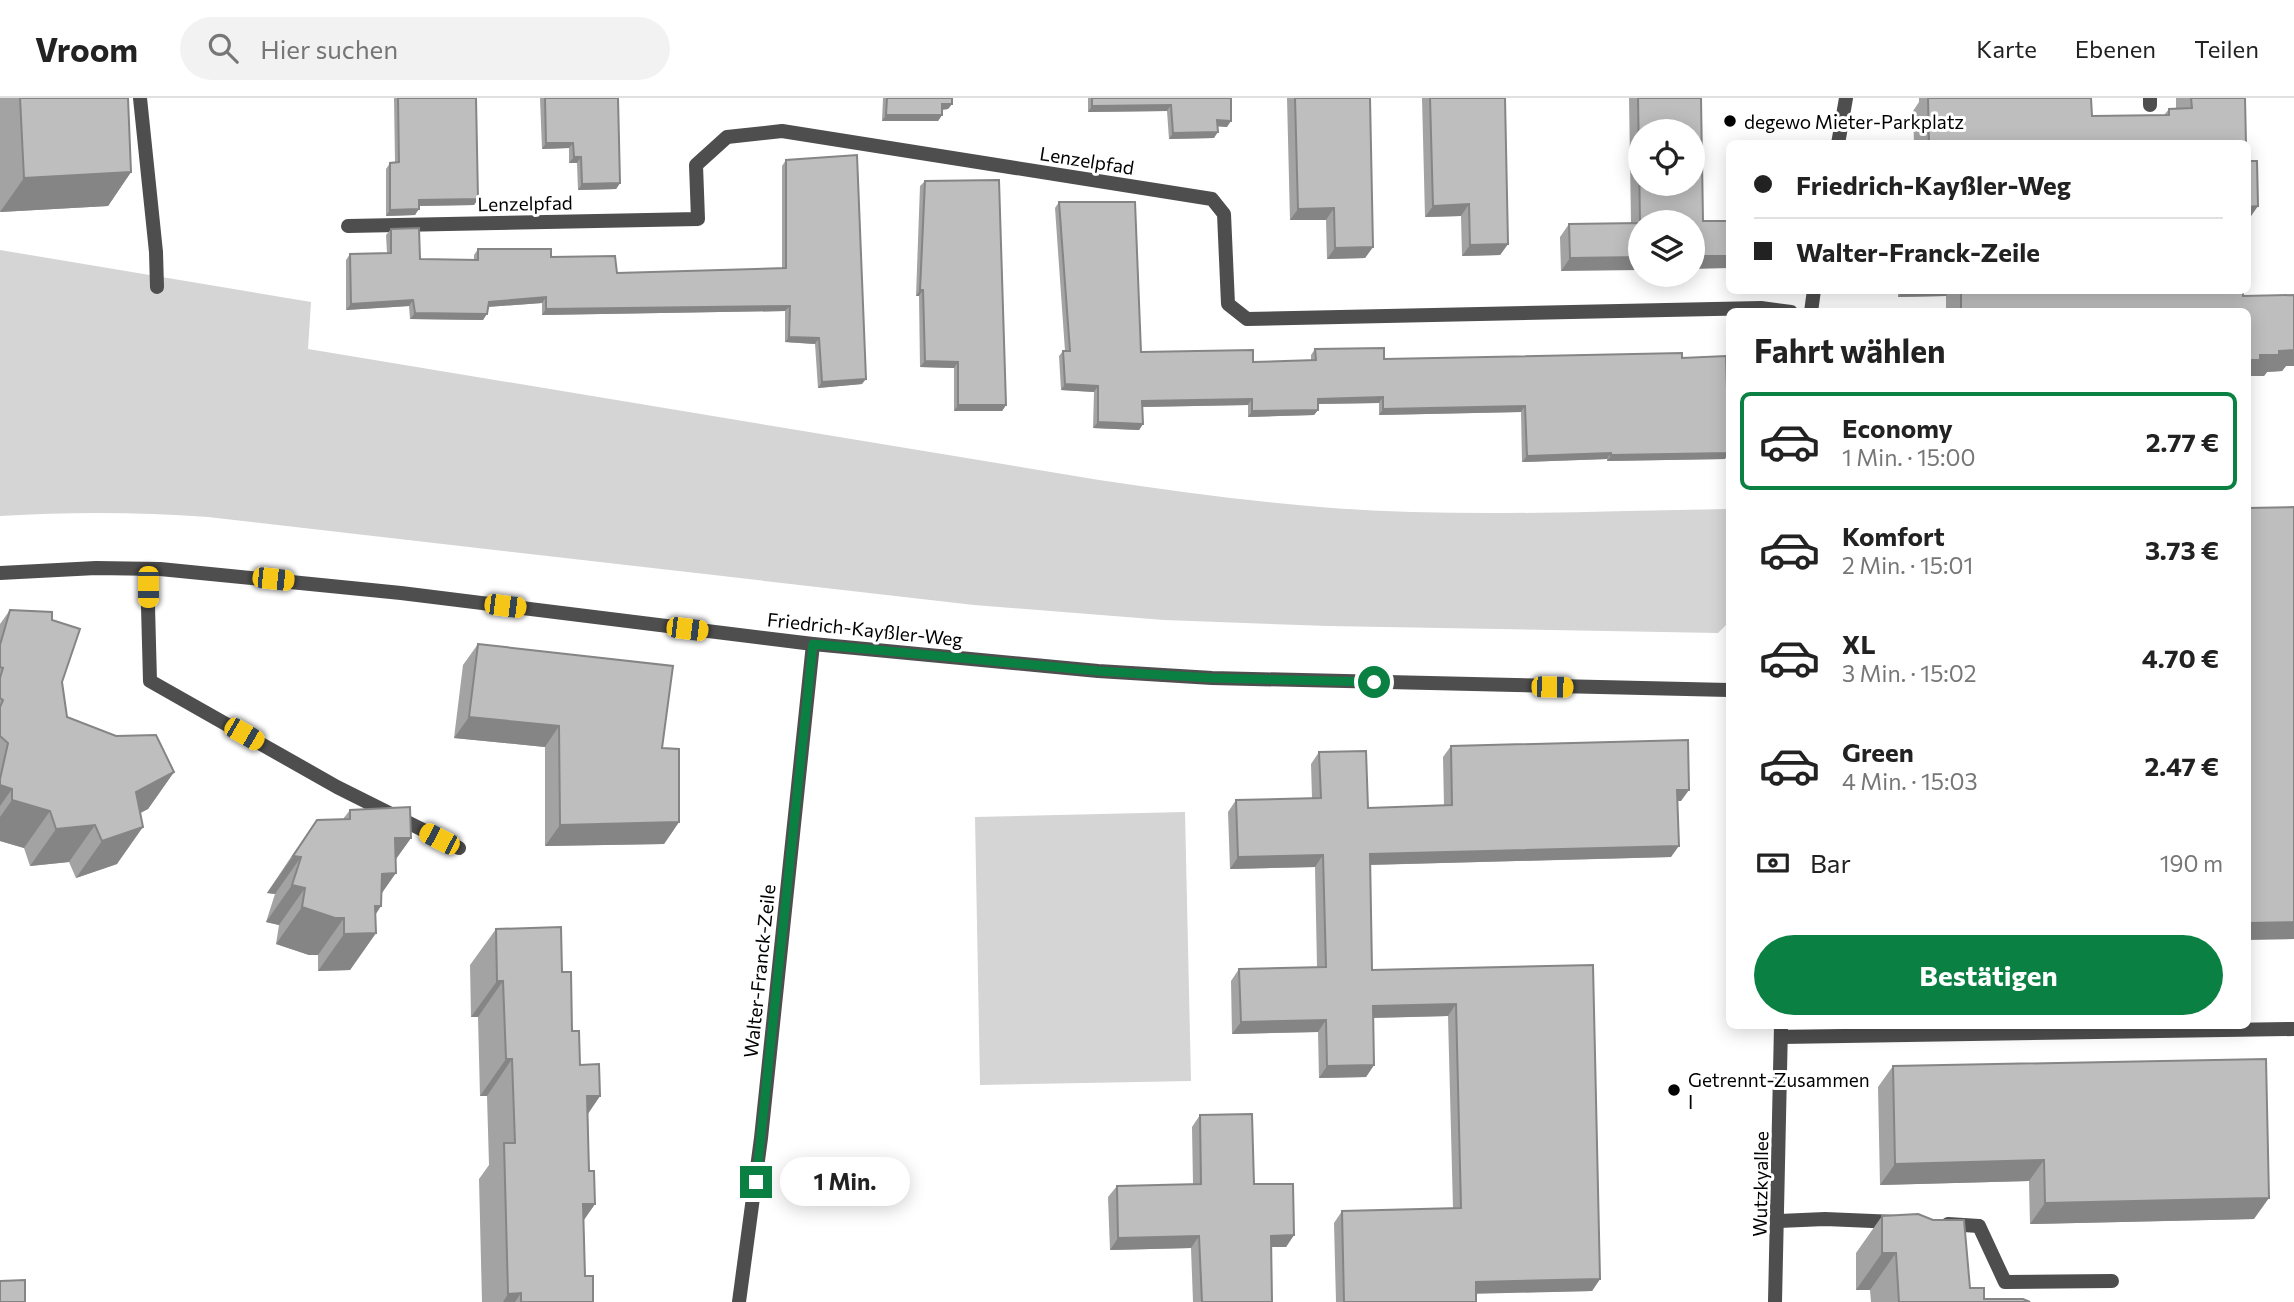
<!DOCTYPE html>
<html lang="de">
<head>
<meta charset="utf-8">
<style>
	body { margin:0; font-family:Commissioner,sans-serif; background:#f2f2f2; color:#222; height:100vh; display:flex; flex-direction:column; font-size:26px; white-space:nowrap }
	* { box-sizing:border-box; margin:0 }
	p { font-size:23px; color:#767676 }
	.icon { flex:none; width:38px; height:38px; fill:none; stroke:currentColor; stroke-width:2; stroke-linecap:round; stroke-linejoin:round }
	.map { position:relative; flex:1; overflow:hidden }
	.panel { position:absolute; left:1726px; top:210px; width:525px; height:721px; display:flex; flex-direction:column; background:#fff; border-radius:10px; box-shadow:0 4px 18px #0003 }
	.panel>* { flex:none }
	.guide { position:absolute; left:1726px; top:42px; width:525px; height:154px; border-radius:10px; box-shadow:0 4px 18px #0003; display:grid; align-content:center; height:154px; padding:0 28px; background:#fff }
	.controls { position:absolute; left:1628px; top:21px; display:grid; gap:14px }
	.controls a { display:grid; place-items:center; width:77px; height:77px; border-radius:50%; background:#fff; box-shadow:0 4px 18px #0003; font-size:35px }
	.end { position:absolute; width:32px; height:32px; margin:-16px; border:9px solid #0b8043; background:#fff; box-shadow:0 0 0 4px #fff }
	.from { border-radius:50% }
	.bubble { position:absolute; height:49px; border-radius:24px; background:#fff; box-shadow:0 4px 18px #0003; font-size:23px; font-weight:700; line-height:49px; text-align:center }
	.car { position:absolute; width:21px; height:42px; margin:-21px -10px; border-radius:9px; box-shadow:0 0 5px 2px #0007; background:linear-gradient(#f5c518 24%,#345 0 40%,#f5c518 0 76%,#345 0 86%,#f5c518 0) }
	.guide b { display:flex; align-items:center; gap:24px; height:66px; font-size:26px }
	.guide b+b { border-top:2px solid #e0e0e0 }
	.guide i { width:18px; height:18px; background:#222 }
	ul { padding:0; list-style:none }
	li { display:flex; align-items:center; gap:21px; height:98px; margin:0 14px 10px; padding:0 14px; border:4px solid transparent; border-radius:10px }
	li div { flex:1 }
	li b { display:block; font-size:26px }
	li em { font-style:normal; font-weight:700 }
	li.active { border-color:#0b8043 }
	li>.icon { width:63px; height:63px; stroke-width:1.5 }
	h2 { padding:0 28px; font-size:32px; line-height:84px }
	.pay { display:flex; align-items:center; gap:18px; height:77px; padding:0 28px; font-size:26px }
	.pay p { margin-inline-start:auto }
	.primary-button { display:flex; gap:14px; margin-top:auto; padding:14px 28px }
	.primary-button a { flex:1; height:80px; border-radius:42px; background:#0b8043; color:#fff; font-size:28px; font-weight:700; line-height:80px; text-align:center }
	header { display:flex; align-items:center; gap:42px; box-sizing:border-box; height:98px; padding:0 35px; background:#fff; border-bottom:2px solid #e0e0e0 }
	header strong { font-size:33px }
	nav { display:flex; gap:38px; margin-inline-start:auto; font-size:24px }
	.search { width:490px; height:63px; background:#f2f2f2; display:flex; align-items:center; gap:18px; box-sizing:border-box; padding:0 24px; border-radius:38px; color:#767676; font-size:26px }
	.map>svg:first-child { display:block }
</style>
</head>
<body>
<header>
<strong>Vroom</strong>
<div class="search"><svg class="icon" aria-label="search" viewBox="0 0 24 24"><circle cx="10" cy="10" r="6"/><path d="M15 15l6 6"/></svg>Hier suchen</div>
<nav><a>Karte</a><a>Ebenen</a><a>Teilen</a></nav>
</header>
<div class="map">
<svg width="2294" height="1204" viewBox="0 0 2294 1204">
	<rect width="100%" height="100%" fill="#fff"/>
	<g fill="#d5d5d5">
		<path d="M0,152l311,52 -3,47 791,131c73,11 147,21 221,27 136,11 273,4 409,2v113l-11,11 -390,-7 -164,-6 -190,-15 -766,-88c-70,-5 -138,-5 -208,-1z"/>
		<polygon points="1185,714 1191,983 980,987 975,719"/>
	</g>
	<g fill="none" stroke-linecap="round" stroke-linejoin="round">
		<g stroke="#4e4e4e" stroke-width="14">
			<polyline points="140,0 156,154 157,189"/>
			<polyline points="2150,0 2150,7"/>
			<polyline points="348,128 698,121 696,67 727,39 782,33 1212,101 1224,116 1228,206 1247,221 1761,210 1791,214"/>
			<polyline points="147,471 150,583 337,689 459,750"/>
			<polyline points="1779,1123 1825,1121 1896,1124"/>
			<polyline points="1948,1126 1979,1128 2005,1184 2112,1183"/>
		</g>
		<g stroke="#4e4e4e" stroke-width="14">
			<polyline points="1838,46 1846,0"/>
			<polyline points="1811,214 1814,192"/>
			<polyline points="0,475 96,470 160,471 401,495 813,546 1098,573 1212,580 1729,592"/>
			<polyline points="1781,939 2294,931"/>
			<polyline points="739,1204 761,1040 813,546"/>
			<polyline points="1775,1204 1781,928"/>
		</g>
	</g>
	<g fill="#a3a3a3">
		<polygon points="0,0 128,0 131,74 108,108 0,114"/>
		<polygon points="394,0 476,0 478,101 474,107 419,108 415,117 386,118 386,71 390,65 395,64"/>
		<polygon points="540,0 618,0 620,85 616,91 578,92 577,65 569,65 569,50 542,51"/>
		<polygon points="883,0 952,0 952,6 948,11 942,12 942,17 938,23 882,23"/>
		<polygon points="1088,0 1231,0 1227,29 1217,28 1214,40 1169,41 1167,13 1088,14"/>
		<polygon points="1287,0 1370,0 1373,149 1365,160 1327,161 1326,122 1290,122"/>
		<polygon points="1422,0 1505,0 1508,146 1500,157 1462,158 1461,118 1425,119"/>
		<polygon points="1629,0 1701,0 1703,123 1561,173 1560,139 1569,126 1631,125"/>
		<polygon points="1919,0 2091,0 2092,18 2164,17 2169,11 2176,11 2176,0 2245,0 2246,46 1914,46 1913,13 1919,4"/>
		<polygon points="786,62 862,286 818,290 815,246 785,244 785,213 542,217 542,205 488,209 483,222 410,221 409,208 346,212 346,162 350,156 387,155 386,137 391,131 420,161 474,162 474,157 478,151 551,159 617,175 782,170 782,68"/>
		<polygon points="925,83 1006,307 1002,313 954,313 954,270 920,269 919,198 916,198 920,88"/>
		<polygon points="1059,104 1141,254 1253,264 1311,262 1311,257 1315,251 1384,261 1682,260 1725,361 1607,363 1607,361 1522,364 1521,314 1379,317 1379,305 1318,306 1318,312 1314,317 1248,319 1248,307 1143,309 1143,326 1139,332 1093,330 1094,294 1061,292 1059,258 1063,253 1065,253 1055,110"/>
		<polygon points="1898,192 2243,192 2243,198 2294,197 2294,268 2286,268 2282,273 2267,274 2264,278 2249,278 2247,214 1946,214 1946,198 1898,199"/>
		<polygon points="10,512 52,522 67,619 174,674 148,711 140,715 117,766 76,780 69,764 30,768 24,750 0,743 0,526"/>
		<polygon points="478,546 662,650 679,724 664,746 545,748 545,649 454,640 463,567"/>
		<polygon points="1451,648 1681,703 1678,703 1671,759 1370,767 1372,872 1593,867 1600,1181 1592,1193 1476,1195 1476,1204 1336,1204 1334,1125 1342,1113 1453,1111 1448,918 1373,920 1374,967 1366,979 1319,980 1318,934 1232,936 1231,883 1239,871 1317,869 1315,769 1230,771 1228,714 1236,702 1312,700 1311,666 1319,654 1368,710 1444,708 1443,659"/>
		<polygon points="350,712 411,740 395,762 382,795 381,808 376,816 376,835 350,872 318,873 318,857 309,857 276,846 279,827 266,824 275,796 267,795 291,759 317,722 343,721"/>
		<polygon points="496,831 562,874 580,967 600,998 588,1016 589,1073 595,1106 583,1123 585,1178 593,1204 482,1204 479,1081 489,1067 487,998 480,998 478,919 471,919 470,867"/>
		<polygon points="1893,968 2254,1121 2030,1126 2029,1083 1880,1087 1878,989"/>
		<polygon points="1200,1017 1294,1137 1286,1149 1271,1149 1272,1204 1193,1204 1191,1150 1110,1152 1108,1099 1117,1088 1193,1086 1192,1029"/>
		<polygon points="1882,1118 1984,1201 2030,1204 1871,1204 1870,1192 1856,1192 1856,1155"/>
	</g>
	<g fill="#858585">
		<polygon points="942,6 952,6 948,11 938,12"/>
		<polygon points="1171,7 1167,13 1088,14 1092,8"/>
		<polygon points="886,17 942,17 938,23 882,23"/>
		<polygon points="1217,22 1231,23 1227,29 1213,28"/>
		<polygon points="1218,34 1214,40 1169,41 1173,35"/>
		<polygon points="546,45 573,45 569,50 542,51"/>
		<polygon points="574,59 581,59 577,65 569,65"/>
		<polygon points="131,74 108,108 0,114 24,80"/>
		<polygon points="620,85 616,91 578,92 582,86"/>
		<polygon points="478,101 474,107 415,108 419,102"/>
		<polygon points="1469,106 1461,118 1425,119 1433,108"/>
		<polygon points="2258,108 2247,124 2247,109"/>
		<polygon points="1334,110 1326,122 1290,122 1298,111"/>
		<polygon points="419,111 415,117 386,118 390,112"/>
		<polygon points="1508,146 1500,157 1462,158 1470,147"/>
		<polygon points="1373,149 1365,160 1327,161 1335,150"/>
		<polygon points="1692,158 1729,158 1729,170 1692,171"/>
		<polygon points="1640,159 1640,172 1561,173 1570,160"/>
		<polygon points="920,192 923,192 919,198 916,198"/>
		<polygon points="1903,192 1949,192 1946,198 1898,199"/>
		<polygon points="546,199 542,205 485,209 489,204"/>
		<polygon points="413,202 409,208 346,212 351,206"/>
		<polygon points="790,208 785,213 542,217 546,211"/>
		<polygon points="415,215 487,216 483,222 410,221"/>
		<polygon points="789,239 819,240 815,246 785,244"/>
		<polygon points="2294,251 2294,268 2286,268 2282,273 2267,274 2264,278 2249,278 2247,281 2247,262 2260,257 2279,253"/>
		<polygon points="925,263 958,264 954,270 920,269"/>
		<polygon points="866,281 862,286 818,290 822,284"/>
		<polygon points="1065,286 1098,288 1094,294 1061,292"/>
		<polygon points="1383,299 1379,305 1314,306 1318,301"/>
		<polygon points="1252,301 1248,307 1138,309 1142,303"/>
		<polygon points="958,307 1006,307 1002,313 954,313"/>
		<polygon points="1525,308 1521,314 1379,317 1383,311"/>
		<polygon points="1318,312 1314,317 1248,319 1252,313"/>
		<polygon points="1098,324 1143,326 1139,332 1093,330"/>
		<polygon points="1611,355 1607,361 1522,364 1527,358"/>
		<polygon points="1729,355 1725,361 1607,363 1611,357"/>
		<polygon points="469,619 559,628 545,649 454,640"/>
		<polygon points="174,674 148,711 110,731 136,694"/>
		<polygon points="0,687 12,691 0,708"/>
		<polygon points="1677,692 1689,692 1681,703 1669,703"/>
		<polygon points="12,702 50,713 24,750 0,743 0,719"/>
		<polygon points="679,724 664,746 545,748 560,727"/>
		<polygon points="95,727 69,764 30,768 56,731"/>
		<polygon points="143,729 117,766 76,780 102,743"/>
		<polygon points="395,740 411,740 386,775 396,775 370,812"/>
		<polygon points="1679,748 1671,759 1362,767 1370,756"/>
		<polygon points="1323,757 1315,769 1230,771 1238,759"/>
		<polygon points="293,758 301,759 275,796 267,795"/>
		<polygon points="292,787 305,790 279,827 266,824"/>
		<polygon points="375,808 381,808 362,835 376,835 350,872 318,873 344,836"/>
		<polygon points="302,809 344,820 318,857 309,857 276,846"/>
		<polygon points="2294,824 2294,841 2247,842 2247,825"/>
		<polygon points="497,883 503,883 478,919 471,919"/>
		<polygon points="1456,906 1448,918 1365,920 1373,908"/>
		<polygon points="1326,922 1318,934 1232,936 1241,924"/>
		<polygon points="506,961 512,961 487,998 480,998"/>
		<polygon points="1374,967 1366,979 1319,980 1327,968"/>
		<polygon points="587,998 600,998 575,1034"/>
		<polygon points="2044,1062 2029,1083 1880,1087 1895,1066"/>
		<polygon points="2269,1100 2254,1121 2030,1126 2045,1105"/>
		<polygon points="583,1106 595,1106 570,1142"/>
		<polygon points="1294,1137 1286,1149 1263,1149 1271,1138"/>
		<polygon points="1199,1138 1191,1150 1110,1152 1118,1140"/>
		<polygon points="1882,1155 1896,1155 1870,1192 1856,1192"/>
		<polygon points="1600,1181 1592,1193 1468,1196 1476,1184"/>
		<polygon points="521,1195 515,1204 503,1204 508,1196"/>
	</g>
	<g fill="#bebebe" stroke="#858585" stroke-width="2" fill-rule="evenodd">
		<polygon points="20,0 128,0 131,74 24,80"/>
		<polygon points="398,0 476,0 478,101 419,102 419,111 390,112 390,65 399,64"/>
		<polygon points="545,0 618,0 620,85 582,86 581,59 574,59 573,45 546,45"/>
		<polygon points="887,0 952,0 952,6 942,6 942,17 886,17"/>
		<polygon points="1092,0 1231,0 1231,23 1217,22 1218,34 1173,35 1171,7 1092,8"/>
		<polygon points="1295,0 1370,0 1373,149 1335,150 1334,110 1298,111"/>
		<polygon points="1430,0 1505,0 1508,146 1470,147 1469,106 1433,108"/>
		<path d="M1638,0h63l2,123h26v35h-37v-34h-52zM1640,33h52v53h-52z"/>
		<polygon points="1928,0 2091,0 2092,18 2169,17 2169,11 2192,10 2191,0 2245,0 2246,46 1929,46"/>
		<polygon points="857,57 866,281 822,284 819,240 789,239 790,208 546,211 546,199 489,204 487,216 415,215 413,202 351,206 350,156 391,155 391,131 419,130 420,161 478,162 478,151 551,151 551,159 615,158 617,175 786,170 786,62"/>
		<polygon points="2247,63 2257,63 2258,108 2247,109"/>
		<polygon points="999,82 1006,307 958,307 958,264 925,263 923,192 920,192 925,83"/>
		<polygon points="1059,104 1135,104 1141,254 1253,252 1253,264 1316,262 1315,251 1384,250 1384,261 1682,255 1682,260 1726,258 1729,355 1611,357 1611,355 1527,358 1525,308 1383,311 1383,299 1318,301 1318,312 1252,313 1252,301 1142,303 1143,326 1098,324 1098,288 1065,286 1063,253 1070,253"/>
		<polygon points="1640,125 1640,159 1570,160 1569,126"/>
		<polygon points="1961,192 2243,192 2243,198 2294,197 2294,252 2279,253 2279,257 2260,257 2260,262 2247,262 2247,214 1961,214"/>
		<polygon points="2294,409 2294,824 2247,825 2247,410"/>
		<polygon points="10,512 52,514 52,522 80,531 62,584 67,619 116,638 156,637 174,674 136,694 143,729 102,743 95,727 56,731 50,713 12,702 12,691 0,687 0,681 8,645 0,638 0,609 3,602 0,600 0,580 3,570 0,569 0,547"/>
		<polygon points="478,546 673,568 662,650 679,651 679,724 560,727 559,628 469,619"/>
		<polygon points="1688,642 1689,692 1677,692 1679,748 1370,756 1372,872 1593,867 1600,1181 1476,1184 1476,1204 1344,1204 1342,1113 1461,1110 1456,906 1373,908 1374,967 1327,968 1326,922 1241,924 1239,871 1326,869 1323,757 1238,759 1236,702 1321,700 1319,654 1366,653 1368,710 1452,707 1451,648"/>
		<polygon points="410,709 411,740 395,740 396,775 382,776 381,808 375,808 376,835 344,836 344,820 335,820 302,809 305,790 292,787 301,759 293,758 317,722 350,721 350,712"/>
		<polygon points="561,829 562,874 571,874 572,933 579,933 580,967 599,966 600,998 587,998 589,1073 594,1073 595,1106 583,1106 585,1178 593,1178 593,1204 521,1204 521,1195 508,1196 504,1045 515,1045 512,961 506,961 503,883 497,883 496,831"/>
		<polygon points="2266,961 2269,1100 2045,1105 2044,1062 1895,1066 1893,968"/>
		<polygon points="1252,1016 1254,1086 1293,1086 1294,1137 1271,1138 1272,1204 1202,1204 1199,1138 1118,1140 1117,1088 1201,1086 1200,1017"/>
		<polygon points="1918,1116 1933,1122 1964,1122 1970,1190 1984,1190 1984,1201 2023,1201 2030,1204 1899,1204 1896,1155 1882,1155 1882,1118"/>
		<polygon points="25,1182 25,1204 0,1204 0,1183"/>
	</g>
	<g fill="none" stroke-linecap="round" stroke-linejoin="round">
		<polyline stroke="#0b8043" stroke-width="9" points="756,1084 813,546 1098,573 1212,580 1374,584"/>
	</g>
	<g fill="#000" stroke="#fff" stroke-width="2.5">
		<circle cx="1730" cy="23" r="7"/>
		<circle cx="1674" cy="992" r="7"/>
	</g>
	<g text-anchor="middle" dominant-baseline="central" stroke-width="6" stroke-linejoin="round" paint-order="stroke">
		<g font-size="19" fill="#000" stroke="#fff" text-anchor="start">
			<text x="1744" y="23">degewo Mieter-Parkplatz</text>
			<text x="1688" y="981">Getrennt-Zusammen<tspan x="1688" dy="22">I</tspan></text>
		</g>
		<g font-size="19" fill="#000" stroke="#fff">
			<text transform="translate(1087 62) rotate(9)">Lenzelpfad</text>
			<text transform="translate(525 105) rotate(-1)">Lenzelpfad</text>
			<text transform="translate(865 531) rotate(6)">Friedrich-Kayßler-Weg</text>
			<text transform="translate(759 873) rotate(-84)">Walter-Franck-Zeile</text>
			<text transform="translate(1760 1086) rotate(-89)">Wutzkyallee</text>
		</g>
	</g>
</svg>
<div class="controls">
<a><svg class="icon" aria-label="locate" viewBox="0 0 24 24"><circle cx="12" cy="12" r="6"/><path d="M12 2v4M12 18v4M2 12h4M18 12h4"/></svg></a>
<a><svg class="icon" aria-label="layers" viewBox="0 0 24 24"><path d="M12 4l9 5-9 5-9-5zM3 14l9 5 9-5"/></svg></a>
</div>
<i class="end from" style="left:1374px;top:584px"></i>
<i class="end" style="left:756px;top:1084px"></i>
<div class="bubble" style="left:780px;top:1059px;width:130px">1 Min.</div>
<i class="car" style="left:273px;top:481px;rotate:96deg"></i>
<i class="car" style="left:148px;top:489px;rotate:180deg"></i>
<i class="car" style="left:505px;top:508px;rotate:97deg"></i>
<i class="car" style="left:687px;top:531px;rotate:97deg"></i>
<i class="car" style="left:1552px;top:589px;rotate:91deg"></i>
<i class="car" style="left:244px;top:636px;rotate:120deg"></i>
<i class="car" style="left:439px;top:741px;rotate:297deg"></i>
<div class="guide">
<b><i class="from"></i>Friedrich-Kayßler-Weg</b>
<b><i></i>Walter-Franck-Zeile</b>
</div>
<section class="panel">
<h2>Fahrt wählen</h2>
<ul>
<li class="active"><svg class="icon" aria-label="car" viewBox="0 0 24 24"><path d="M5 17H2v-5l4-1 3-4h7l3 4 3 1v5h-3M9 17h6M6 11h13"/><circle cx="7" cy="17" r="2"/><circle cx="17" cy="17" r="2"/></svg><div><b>Economy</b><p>1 Min. · 15:00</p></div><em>2.77 €</em></li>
<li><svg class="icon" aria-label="car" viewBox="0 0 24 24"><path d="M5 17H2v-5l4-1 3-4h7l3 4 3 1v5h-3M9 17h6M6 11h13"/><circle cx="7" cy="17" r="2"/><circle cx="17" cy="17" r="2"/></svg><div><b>Komfort</b><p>2 Min. · 15:01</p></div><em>3.73 €</em></li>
<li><svg class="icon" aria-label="car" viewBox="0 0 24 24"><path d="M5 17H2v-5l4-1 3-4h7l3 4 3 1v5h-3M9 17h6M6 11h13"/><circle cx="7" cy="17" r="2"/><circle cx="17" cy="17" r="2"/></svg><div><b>XL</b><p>3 Min. · 15:02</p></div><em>4.70 €</em></li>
<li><svg class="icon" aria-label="car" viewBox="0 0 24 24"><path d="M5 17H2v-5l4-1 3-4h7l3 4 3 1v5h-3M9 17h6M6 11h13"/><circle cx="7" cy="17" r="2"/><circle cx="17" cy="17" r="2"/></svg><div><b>Green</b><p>4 Min. · 15:03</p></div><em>2.47 €</em></li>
</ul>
<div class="pay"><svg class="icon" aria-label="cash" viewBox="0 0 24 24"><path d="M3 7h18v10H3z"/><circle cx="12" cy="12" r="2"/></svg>Bar<p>190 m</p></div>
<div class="primary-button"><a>Bestätigen</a></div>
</section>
</div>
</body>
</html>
